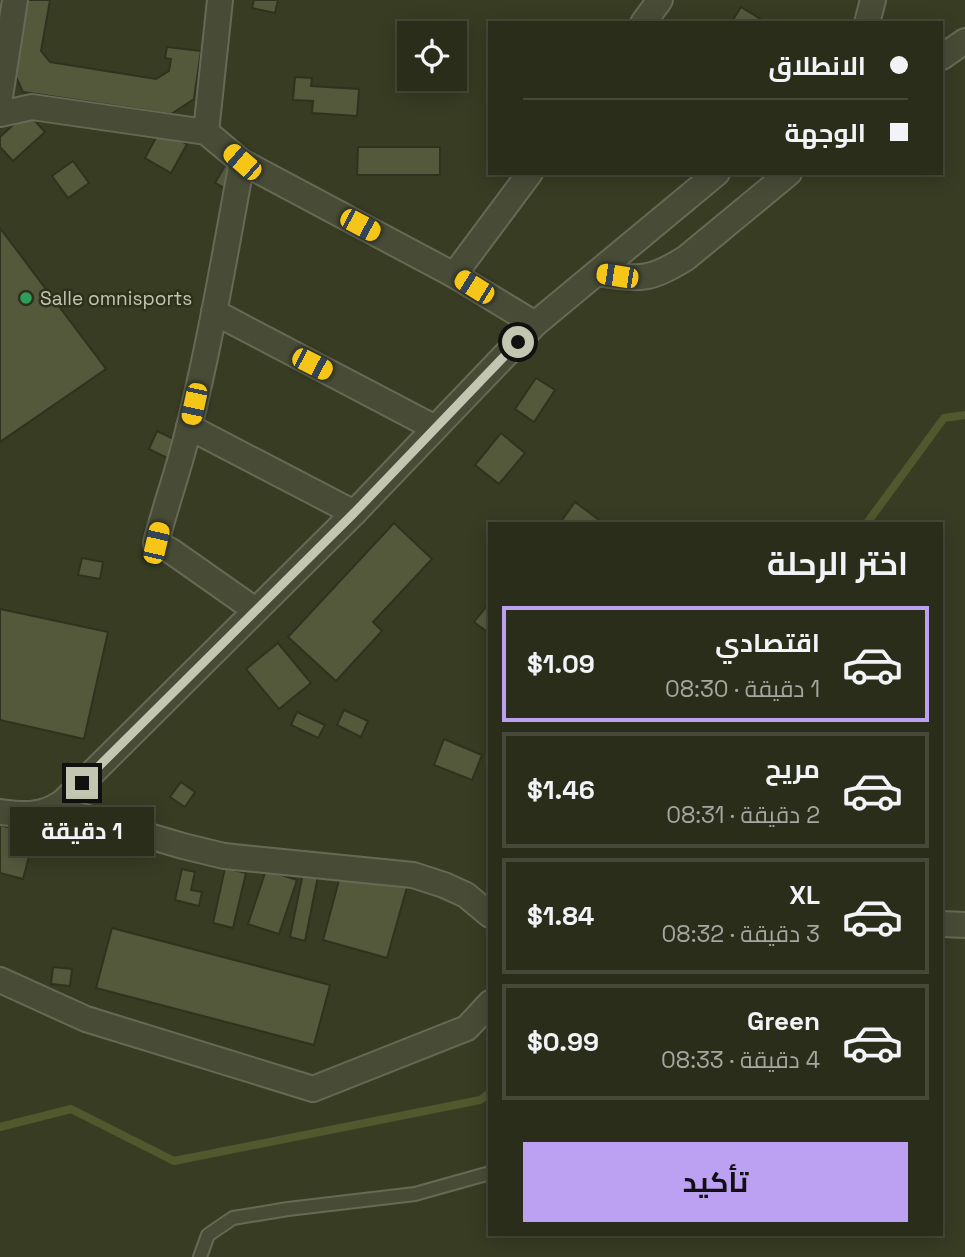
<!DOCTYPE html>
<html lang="ar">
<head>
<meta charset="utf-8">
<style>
	body { margin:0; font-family:"Space Grotesk",Cairo,sans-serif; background:#363927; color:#f1f3f6; direction:rtl; height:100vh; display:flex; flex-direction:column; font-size:26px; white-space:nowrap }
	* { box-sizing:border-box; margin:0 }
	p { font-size:23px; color:#a5a8a2 }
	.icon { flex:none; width:38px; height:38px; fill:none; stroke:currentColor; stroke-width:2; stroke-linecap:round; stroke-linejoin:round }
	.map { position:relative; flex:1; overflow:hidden; direction:ltr }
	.drawer { position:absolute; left:488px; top:522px; width:455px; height:714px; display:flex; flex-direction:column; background:#2a2d1a; border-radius:0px; box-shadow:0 4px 18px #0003,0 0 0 2px #464939; direction:rtl }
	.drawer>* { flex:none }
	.hud { position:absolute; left:488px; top:21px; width:455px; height:154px; border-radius:0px; box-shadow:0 4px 18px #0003,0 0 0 2px #464939; direction:rtl; display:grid; align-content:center; height:154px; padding:0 35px; background:#2a2d1a }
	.buttons { position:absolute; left:397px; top:21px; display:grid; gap:14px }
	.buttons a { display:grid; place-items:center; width:70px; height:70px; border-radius:0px; background:#2a2d1a; box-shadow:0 4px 18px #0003,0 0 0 2px #464939; font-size:35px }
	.end { position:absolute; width:32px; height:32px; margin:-16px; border:9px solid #c3c7b2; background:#111; box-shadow:0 0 0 4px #111 }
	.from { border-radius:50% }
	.bubble { position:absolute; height:49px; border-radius:0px; background:#2a2d1a; box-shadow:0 4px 18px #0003,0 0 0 2px #464939; font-size:23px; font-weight:700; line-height:49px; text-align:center; direction:rtl }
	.car { position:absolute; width:21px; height:42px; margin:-21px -10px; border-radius:9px; box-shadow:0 0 5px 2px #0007; background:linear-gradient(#f5c518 24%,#345 0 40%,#f5c518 0 76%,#345 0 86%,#f5c518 0) }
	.hud b { display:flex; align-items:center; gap:24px; height:66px; font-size:26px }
	.hud b+b { border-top:2px solid #464939 }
	.hud i { width:18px; height:18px; background:#f1f3f6 }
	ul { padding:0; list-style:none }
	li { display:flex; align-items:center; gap:21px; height:116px; margin:0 14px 10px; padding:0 21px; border:4px solid #464939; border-radius:0px }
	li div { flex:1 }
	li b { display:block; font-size:26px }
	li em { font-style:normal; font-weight:700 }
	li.current { border-color:#bca0f2 }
	li>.icon { width:63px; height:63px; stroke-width:1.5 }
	h2 { padding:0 35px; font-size:32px; line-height:84px }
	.button { display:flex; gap:14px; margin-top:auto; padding:14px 35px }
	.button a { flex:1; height:80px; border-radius:0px; background:#bca0f2; color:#111; font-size:28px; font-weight:700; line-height:80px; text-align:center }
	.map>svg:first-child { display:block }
</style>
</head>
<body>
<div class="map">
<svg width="965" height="1257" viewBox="0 0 965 1257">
	<rect width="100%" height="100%" fill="#383c23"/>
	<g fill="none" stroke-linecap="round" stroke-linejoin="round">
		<g stroke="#51582e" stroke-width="8">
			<polyline points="867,523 944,418 965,415"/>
			<polyline points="0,1127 71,1109 174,1161 480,1100 490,1093"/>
		</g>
	</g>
	<g fill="#55593c" stroke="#2f331e" stroke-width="2">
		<polygon points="23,0 50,0 41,51 50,62 156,79 169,71 171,59 165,58 167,47 201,51 194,99 171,114 23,92 11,66"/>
		<polygon points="254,0 278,0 275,13 252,8"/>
		<polygon points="741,7 767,23 731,23"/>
		<polygon points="295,77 312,78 311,86 359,89 357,116 312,113 313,101 293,100"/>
		<polygon points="27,112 45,132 13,161 0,147 0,137"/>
		<polygon points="160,130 187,144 171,173 145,158"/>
		<polygon points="358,147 440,147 440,175 357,175"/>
		<polygon points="73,161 89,183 68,198 52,176"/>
		<polygon points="226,164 239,171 228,190 215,183"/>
		<polygon points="0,228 106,369 0,442"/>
		<polygon points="536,378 555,390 534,422 515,409"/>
		<polygon points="157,431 180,442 171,460 149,449"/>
		<polygon points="501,433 525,453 499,484 475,465"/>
		<polygon points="575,502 603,523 560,523"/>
		<polygon points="394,523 432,559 373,622 382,631 336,681 288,637"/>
		<polygon points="82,558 103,562 100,579 78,575"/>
		<polygon points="490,602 490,634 474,622"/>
		<polygon points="0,609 108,632 84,739 0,720"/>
		<polygon points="278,643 311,683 279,709 246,669"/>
		<polygon points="344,710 368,721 361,737 337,725"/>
		<polygon points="297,712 325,725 318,738 291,725"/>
		<polygon points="444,739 482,755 472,780 434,765"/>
		<polygon points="181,782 195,792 185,807 170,797"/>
		<polygon points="0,825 35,834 23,879 0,873"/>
		<polygon points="91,829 92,856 75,856 74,830"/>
		<polygon points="225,868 246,873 233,928 213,923"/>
		<polygon points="182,869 195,872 191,890 202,892 199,906 175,900"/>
		<polygon points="342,869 407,887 387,958 323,940"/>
		<polygon points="266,870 297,880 279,934 248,924"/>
		<polygon points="303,873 318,876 305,941 290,937"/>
		<polygon points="112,928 330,985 314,1045 96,988"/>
		<polygon points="53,967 72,969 70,986 51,984"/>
	</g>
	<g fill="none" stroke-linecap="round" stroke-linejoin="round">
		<defs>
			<polyline id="service" points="200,1257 208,1235 233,1218 288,1209 415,1194 490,1173"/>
			<g id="minor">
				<polyline points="643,23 660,0"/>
				<polyline points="867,23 873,0"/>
				<polyline points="942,57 965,41"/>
				<polyline points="0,97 15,0"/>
				<path d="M0,114l32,-7 174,25 36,30 212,113 81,49 -181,189 -291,289c-22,15 -38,13 -63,10"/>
				<polyline points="206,132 220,0"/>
				<path d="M242,162c-17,91 -32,183 -55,273 -9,37 -22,72 -31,108l15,8 84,59"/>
				<path d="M597,273c43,6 51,9 89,-15l103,-85"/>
				<polyline points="454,275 530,173"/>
				<polyline points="214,312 435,428"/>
				<polyline points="535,324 717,173"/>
				<polyline points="189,427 354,513"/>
				<polyline points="54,808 183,846 224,856 413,875 444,885 466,895 490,915"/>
				<polyline points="942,924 965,925"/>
				<polyline points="0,980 86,1019 313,1089 467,1028 490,1003"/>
			</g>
		</defs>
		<use href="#service" stroke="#666a55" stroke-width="16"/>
		<use href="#minor" stroke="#666a55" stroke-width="28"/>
		<use href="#service" stroke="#484c37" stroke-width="12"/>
		<use href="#minor" stroke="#484c37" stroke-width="24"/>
	</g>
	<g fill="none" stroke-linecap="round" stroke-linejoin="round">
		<polyline stroke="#c3c7b2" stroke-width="9" points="82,783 354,513 518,342"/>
	</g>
	<circle fill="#2e9e5b" stroke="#2d311c" stroke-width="2.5" cx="26" cy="298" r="7"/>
	<g text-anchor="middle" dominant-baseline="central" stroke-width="5" stroke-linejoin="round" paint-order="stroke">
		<g font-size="19" fill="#c3c7b2" stroke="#2d311c" text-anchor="start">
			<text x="40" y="298">Salle omnisports</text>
		</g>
	</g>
</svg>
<div class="buttons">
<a><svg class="icon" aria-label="locate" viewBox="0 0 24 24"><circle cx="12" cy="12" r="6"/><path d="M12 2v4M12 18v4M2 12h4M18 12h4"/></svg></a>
</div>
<i class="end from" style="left:518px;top:342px"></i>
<i class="end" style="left:82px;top:783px"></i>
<div class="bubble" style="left:10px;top:807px;width:144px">1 دقيقة</div>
<i class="car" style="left:242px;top:162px;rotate:311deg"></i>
<i class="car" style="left:360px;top:225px;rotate:118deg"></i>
<i class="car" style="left:617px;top:276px;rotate:279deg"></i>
<i class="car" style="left:474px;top:287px;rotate:302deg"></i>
<i class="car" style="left:312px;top:364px;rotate:117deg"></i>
<i class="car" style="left:194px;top:404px;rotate:192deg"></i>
<i class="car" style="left:156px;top:543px;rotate:13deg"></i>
<div class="hud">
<b><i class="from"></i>الانطلاق</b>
<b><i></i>الوجهة</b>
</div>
<section class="drawer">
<h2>اختر الرحلة</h2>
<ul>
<li class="current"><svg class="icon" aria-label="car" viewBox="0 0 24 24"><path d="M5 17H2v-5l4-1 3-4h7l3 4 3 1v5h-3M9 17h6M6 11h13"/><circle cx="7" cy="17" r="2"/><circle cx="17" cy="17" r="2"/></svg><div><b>اقتصادي</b><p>1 دقيقة · 08:30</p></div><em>$1.09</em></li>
<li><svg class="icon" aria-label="car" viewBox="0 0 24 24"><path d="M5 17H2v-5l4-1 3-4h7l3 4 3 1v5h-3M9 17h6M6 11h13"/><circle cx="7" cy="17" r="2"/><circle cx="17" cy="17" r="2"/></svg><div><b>مريح</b><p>2 دقيقة · 08:31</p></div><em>$1.46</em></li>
<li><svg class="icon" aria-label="car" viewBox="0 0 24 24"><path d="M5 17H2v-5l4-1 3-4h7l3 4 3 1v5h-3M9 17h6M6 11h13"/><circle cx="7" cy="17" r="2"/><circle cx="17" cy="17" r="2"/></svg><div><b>XL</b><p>3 دقيقة · 08:32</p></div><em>$1.84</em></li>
<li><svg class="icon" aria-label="car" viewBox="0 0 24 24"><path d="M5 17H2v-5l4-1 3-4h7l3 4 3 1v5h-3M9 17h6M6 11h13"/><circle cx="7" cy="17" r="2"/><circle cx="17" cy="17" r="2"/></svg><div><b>Green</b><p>4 دقيقة · 08:33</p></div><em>$0.99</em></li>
</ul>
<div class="button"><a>تأكيد</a></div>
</section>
</div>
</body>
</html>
